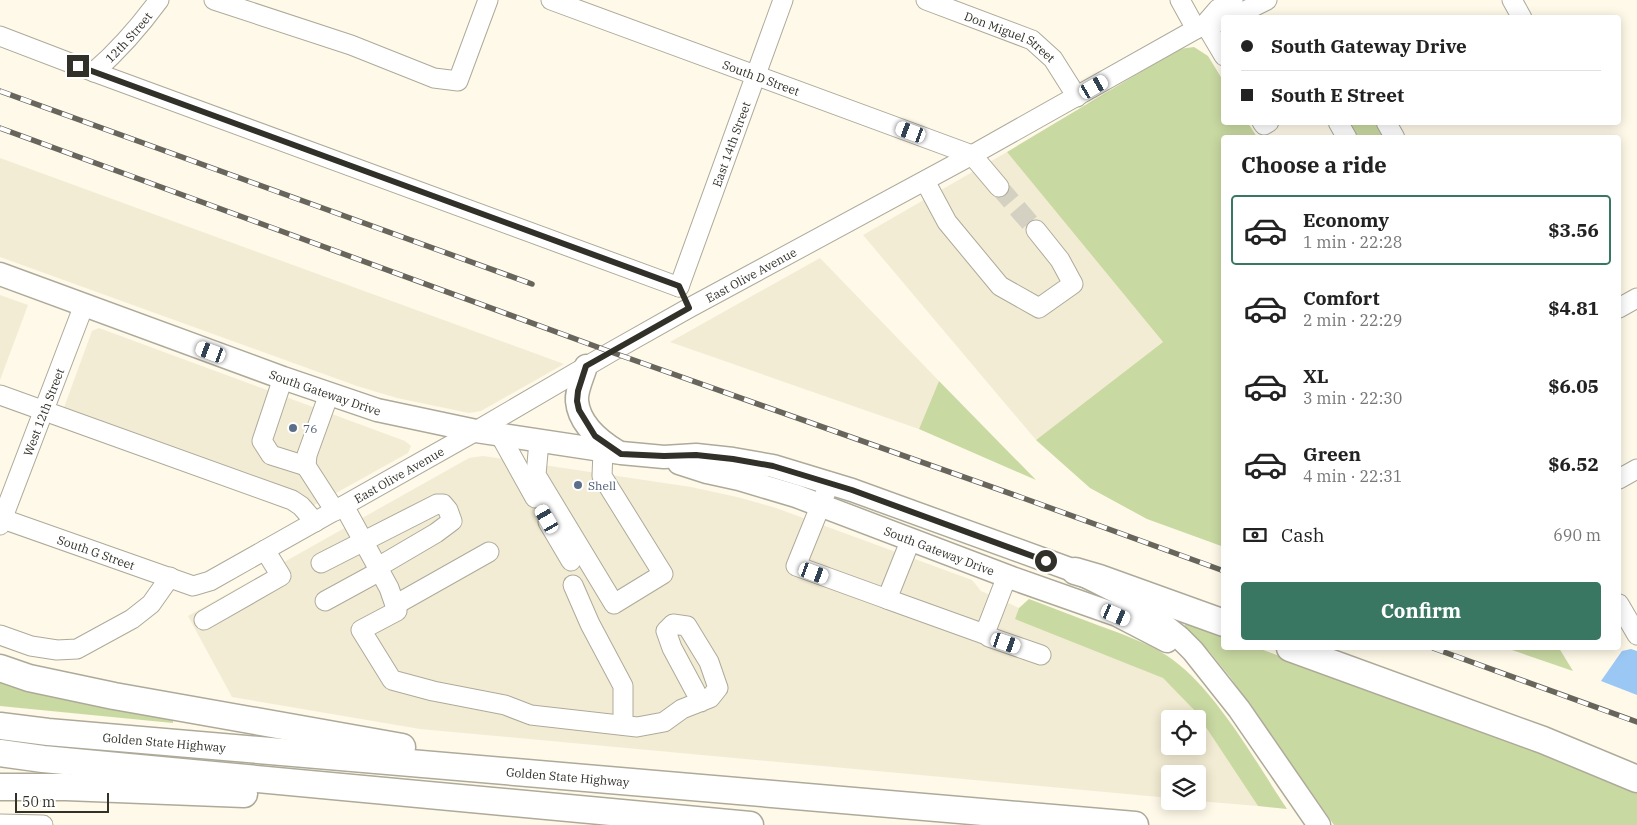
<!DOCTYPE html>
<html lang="en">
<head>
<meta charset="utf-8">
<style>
	body { margin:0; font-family:"IBM Plex Serif",serif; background:#f2f2f2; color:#222; height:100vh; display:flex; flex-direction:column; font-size:19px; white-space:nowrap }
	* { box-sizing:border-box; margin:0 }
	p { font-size:16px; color:#767676 }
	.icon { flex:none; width:28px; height:28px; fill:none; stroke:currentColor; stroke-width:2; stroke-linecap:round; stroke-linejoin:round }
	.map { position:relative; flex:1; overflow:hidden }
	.details { position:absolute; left:1221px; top:135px; width:400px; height:515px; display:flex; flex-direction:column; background:#fff; border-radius:5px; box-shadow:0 2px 12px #0003 }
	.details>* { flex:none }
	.hud { position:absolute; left:1221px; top:15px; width:400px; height:110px; border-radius:5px; box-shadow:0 2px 12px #0003; display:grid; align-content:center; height:110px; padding:0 20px; background:#fff }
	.tools { position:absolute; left:1161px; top:710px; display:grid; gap:10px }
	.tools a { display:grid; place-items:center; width:45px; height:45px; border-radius:5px; background:#fff; box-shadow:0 2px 12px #0003; font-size:25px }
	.scale { position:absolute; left:15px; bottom:12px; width:94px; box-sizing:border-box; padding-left:5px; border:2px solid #313029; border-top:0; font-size:14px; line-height:18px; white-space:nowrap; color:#313029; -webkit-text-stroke:4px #fff; paint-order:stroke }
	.end { position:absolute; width:22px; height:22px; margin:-11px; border:6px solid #313029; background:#fff; box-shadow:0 0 0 2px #fff }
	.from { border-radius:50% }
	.car { position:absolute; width:15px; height:30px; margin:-15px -8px; border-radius:6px; box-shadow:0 0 4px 1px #0007; background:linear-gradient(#fff 24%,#345 0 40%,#fff 0 76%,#345 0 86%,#fff 0) }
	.hud b { display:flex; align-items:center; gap:18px; height:48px; font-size:19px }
	.hud b+b { border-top:1px solid #e0e0e0 }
	.hud i { width:12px; height:12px; background:#222 }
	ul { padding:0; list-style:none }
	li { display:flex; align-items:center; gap:15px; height:70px; margin:0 10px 8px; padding:0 10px; border:2px solid transparent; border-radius:5px }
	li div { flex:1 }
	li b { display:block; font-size:19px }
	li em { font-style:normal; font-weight:700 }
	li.on { border-color:#397763 }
	li>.icon { width:45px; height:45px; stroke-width:1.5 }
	h2 { padding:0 20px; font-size:22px; line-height:60px }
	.pay { display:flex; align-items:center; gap:12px; height:55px; padding:0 20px; font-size:19px }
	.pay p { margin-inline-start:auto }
	.cta { display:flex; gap:10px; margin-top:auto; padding:10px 20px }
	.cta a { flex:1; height:58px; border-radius:5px; background:#397763; color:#fff; font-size:20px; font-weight:700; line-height:58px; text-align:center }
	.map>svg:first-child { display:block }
</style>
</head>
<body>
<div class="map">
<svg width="1637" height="825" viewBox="0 0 1637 825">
	<rect width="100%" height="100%" fill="#fef9e8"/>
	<g fill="#f3ecd4" fill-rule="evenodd">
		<polygon points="1007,152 1163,342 1036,440 863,235"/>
		<polygon points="0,158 564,364 481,411 469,413 397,398 357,386 0,257"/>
		<polygon points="820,258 939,381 919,429 670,342"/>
		<polygon points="0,295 28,305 0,380"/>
		<polygon points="99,328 405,441 411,446 408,453 309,508 62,413 92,331"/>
		<path d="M483,456l208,31 46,10 39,11 196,72 9,11 38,17 -3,11 145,57 38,39 59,91 -60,-5v-27h-28v24l-750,-69 -188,-32 -44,-81 281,-158zM1170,719h28v27h-28z"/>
	</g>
	<g fill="#c9d9a2">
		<polygon points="1194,47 1208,56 1224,82 1224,122 1248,123 1257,137 1224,138 1224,547 1147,519 1090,488 1036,440 1163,342 1007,152 1179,49"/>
		<polygon points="1344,123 1378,123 1387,137 1353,137"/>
		<polygon points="939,381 1036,480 919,429"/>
		<path d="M1029,599c24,9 47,18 71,27 22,8 45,16 66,29 48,31 89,106 121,154l-29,-3 -62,-94 -33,-34 -148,-59 4,-11z"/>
		<polygon points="1186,621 1224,635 1224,648 1258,648 1569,763 1637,793 1637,825 1334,825 1230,677 1209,651 1184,628"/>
		<polygon points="1506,648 1559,648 1573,671"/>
		<polygon points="0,675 173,714 173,723 0,706"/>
	</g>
	<polygon fill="#9ac7f4" points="1631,649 1637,651 1637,695 1601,681 1622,651"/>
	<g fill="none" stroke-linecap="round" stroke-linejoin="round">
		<polyline stroke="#d5d1c2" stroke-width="19" stroke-dasharray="19 9" stroke-linecap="butt" points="999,187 1036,230"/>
		<defs>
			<g id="minor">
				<polyline points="214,0 351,45 434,78 458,81 488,0"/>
				<path id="s1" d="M551,0l421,155 27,32"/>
				<path id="s2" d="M926,0l106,40 21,19 24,38"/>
				<polyline points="1180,0 1196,29"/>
				<polyline points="1512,0 1522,18"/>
				<polyline points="1231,18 1267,0"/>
				<polyline points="1205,24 1218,9 1233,0"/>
				<polyline points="1205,24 1224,56"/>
				<polyline points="0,36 94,72 679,287"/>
				<path id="s3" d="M94,72c25,-22 46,-46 65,-72"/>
				<polyline points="1262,122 1264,125 1269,122"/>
				<polyline points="1338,122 1347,138"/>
				<polyline points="1386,122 1395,138"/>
				<polyline points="925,181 947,222 1000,286 1039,308 1073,284 1060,260 1036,230"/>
				<path id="s4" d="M679,287l104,-287"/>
				<polyline points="1619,308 1637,298"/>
				<polyline points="283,378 262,441 271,455 306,466"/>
				<polyline points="329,394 307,455 306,466 335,511"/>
				<polyline points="0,395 292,500 301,506 315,522"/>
				<polyline points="500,435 535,498"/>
				<polyline points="539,441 536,475 614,604 663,574 602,476 603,451"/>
				<polyline points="1619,479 1637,469"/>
				<polyline points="830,482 796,566 887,599 911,539"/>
				<polyline points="344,506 389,588 397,611 361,630 392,680 433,691 505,705 531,715 637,727 664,722 682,709 710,698 718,688 709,662 687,626 673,624 666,631 672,648 701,702"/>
				<path id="s5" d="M0,518l193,68 17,-5 266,-150 135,-79 78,-44 283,-153 233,-131 19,-3"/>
				<polyline points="548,522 571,561"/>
				<path id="s6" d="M0,525l84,-220"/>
				<polyline points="321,563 437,504 443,504 448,510 452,521 436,533 378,567"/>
				<polyline points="1007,576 985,633 989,637 1041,655"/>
				<polyline points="573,585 590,624 623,686 623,725"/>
				<polyline points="887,599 987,635"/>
				<polyline points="325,601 380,571"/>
				<polyline points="1619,604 1637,635"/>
				<polyline points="395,605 489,552"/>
				<polyline points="204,620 281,576 265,550"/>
				<polyline points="0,635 31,646 57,650 77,649 132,619 151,604 170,577"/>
				<polyline points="0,824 43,825"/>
			</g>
			<g id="major">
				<path id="s7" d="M0,274l283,104 94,32 99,21 145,22 43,4 32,-2 37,4 40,7 79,24 223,81 48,24 17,11 39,31 14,14 46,58 80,116"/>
				<path d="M586,366c-3,11 -10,24 -9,35 2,23 23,40 41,51"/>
				<path id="s8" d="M679,463l28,9 32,7 57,17 216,82 105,37 50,26"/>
			</g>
			<g id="highway">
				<polyline points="1075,571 1099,578 1224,623"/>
				<polyline points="1290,648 1543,740 1637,779"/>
				<polyline points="0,668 29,678 114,696 402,747"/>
				<path id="s9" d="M0,726l48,6 1087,93"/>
				<polyline points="0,753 43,759 750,825"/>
				<polyline points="0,787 66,787 244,794"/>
			</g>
		</defs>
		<use href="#minor" stroke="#aeaa9a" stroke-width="21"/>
		<use href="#major" stroke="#aeaa9a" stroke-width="25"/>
		<use href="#highway" stroke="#aeaa9a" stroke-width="29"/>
		<use href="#minor" stroke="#fff" stroke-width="19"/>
		<use href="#major" stroke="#fff" stroke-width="22"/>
		<use href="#highway" stroke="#fff" stroke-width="26"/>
		<defs>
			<g id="rail">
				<polyline points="0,91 532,284"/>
				<polyline points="0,128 611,352 1023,498 1224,571"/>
				<polyline points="1433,648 1637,722"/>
			</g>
		</defs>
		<use href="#rail" stroke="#68665c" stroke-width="5.5"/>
		<use href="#rail" stroke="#fff" stroke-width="4" stroke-dasharray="11" stroke-linecap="butt"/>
	</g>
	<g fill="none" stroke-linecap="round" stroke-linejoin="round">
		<polyline stroke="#313029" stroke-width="6" points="78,66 679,286 689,308 586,366 578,391 577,401 579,410 595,436 621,454 664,456 696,455 733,459 773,466 852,490 1046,561"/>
	</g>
	<g fill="#5c6f8a" stroke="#fff" stroke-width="2">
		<circle cx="293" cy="428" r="5"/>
		<circle cx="578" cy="485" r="5"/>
	</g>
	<g text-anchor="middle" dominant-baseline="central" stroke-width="4" stroke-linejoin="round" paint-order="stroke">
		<g font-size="12" fill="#313029" stroke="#fff">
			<text stroke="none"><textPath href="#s3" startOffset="49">12th Street</textPath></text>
			<text stroke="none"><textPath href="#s2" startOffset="92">Don Miguel Street</textPath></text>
			<text stroke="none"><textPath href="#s1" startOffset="224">South D Street</textPath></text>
			<text stroke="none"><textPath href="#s4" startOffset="152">East 14th Street</textPath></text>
			<text stroke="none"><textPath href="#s5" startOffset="844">East Olive Avenue</textPath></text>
			<text stroke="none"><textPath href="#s7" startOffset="346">South Gateway Drive</textPath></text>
			<text stroke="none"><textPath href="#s6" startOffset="121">West 12th Street</textPath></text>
			<text stroke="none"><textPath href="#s5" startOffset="439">East Olive Avenue</textPath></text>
			<text stroke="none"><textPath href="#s8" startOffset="275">South Gateway Drive</textPath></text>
			<text stroke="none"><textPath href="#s5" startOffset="102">South G Street</textPath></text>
			<text stroke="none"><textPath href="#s9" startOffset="165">Golden State Highway</textPath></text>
			<text stroke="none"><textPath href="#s9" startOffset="570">Golden State Highway</textPath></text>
		</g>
		<g font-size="12" fill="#4e5e75" stroke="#fff" text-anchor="start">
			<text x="303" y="428">76</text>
			<text x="588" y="485">Shell</text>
		</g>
	</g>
</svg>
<div class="tools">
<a><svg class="icon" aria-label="locate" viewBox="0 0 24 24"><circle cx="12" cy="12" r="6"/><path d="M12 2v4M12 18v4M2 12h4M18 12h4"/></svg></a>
<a><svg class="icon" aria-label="layers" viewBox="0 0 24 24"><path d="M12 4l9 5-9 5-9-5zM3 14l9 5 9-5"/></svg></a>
</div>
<div class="scale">50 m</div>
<i class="end from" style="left:1046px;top:561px"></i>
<i class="end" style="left:78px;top:66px"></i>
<i class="car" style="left:1094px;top:87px;rotate:60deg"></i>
<i class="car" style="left:911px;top:132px;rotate:290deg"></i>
<i class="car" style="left:211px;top:352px;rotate:290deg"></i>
<i class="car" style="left:547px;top:519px;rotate:330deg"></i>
<i class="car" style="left:814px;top:573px;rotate:110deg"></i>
<i class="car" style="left:1116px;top:615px;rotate:113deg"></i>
<i class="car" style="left:1006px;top:643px;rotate:109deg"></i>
<div class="hud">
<b><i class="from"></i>South Gateway Drive</b>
<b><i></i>South E Street</b>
</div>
<section class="details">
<h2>Choose a ride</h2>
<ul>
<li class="on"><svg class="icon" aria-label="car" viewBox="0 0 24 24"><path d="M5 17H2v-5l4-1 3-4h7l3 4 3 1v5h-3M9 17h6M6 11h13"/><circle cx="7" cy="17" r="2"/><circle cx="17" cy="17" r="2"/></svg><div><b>Economy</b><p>1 min · 22:28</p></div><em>$3.56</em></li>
<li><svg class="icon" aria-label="car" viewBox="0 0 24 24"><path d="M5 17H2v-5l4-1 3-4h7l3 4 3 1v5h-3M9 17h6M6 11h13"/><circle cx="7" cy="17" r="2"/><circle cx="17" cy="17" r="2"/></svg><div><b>Comfort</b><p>2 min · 22:29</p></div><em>$4.81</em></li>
<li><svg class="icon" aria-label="car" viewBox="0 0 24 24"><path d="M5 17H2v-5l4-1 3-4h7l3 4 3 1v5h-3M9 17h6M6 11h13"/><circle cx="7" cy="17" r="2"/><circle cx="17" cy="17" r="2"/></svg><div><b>XL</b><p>3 min · 22:30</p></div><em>$6.05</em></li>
<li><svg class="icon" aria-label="car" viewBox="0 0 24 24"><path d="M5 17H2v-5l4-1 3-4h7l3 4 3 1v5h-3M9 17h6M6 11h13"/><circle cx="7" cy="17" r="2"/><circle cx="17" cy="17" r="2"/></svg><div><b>Green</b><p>4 min · 22:31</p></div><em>$6.52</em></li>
</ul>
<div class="pay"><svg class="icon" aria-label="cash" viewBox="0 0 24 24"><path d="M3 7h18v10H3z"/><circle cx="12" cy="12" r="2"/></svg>Cash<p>690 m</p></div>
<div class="cta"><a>Confirm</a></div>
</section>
</div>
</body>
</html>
